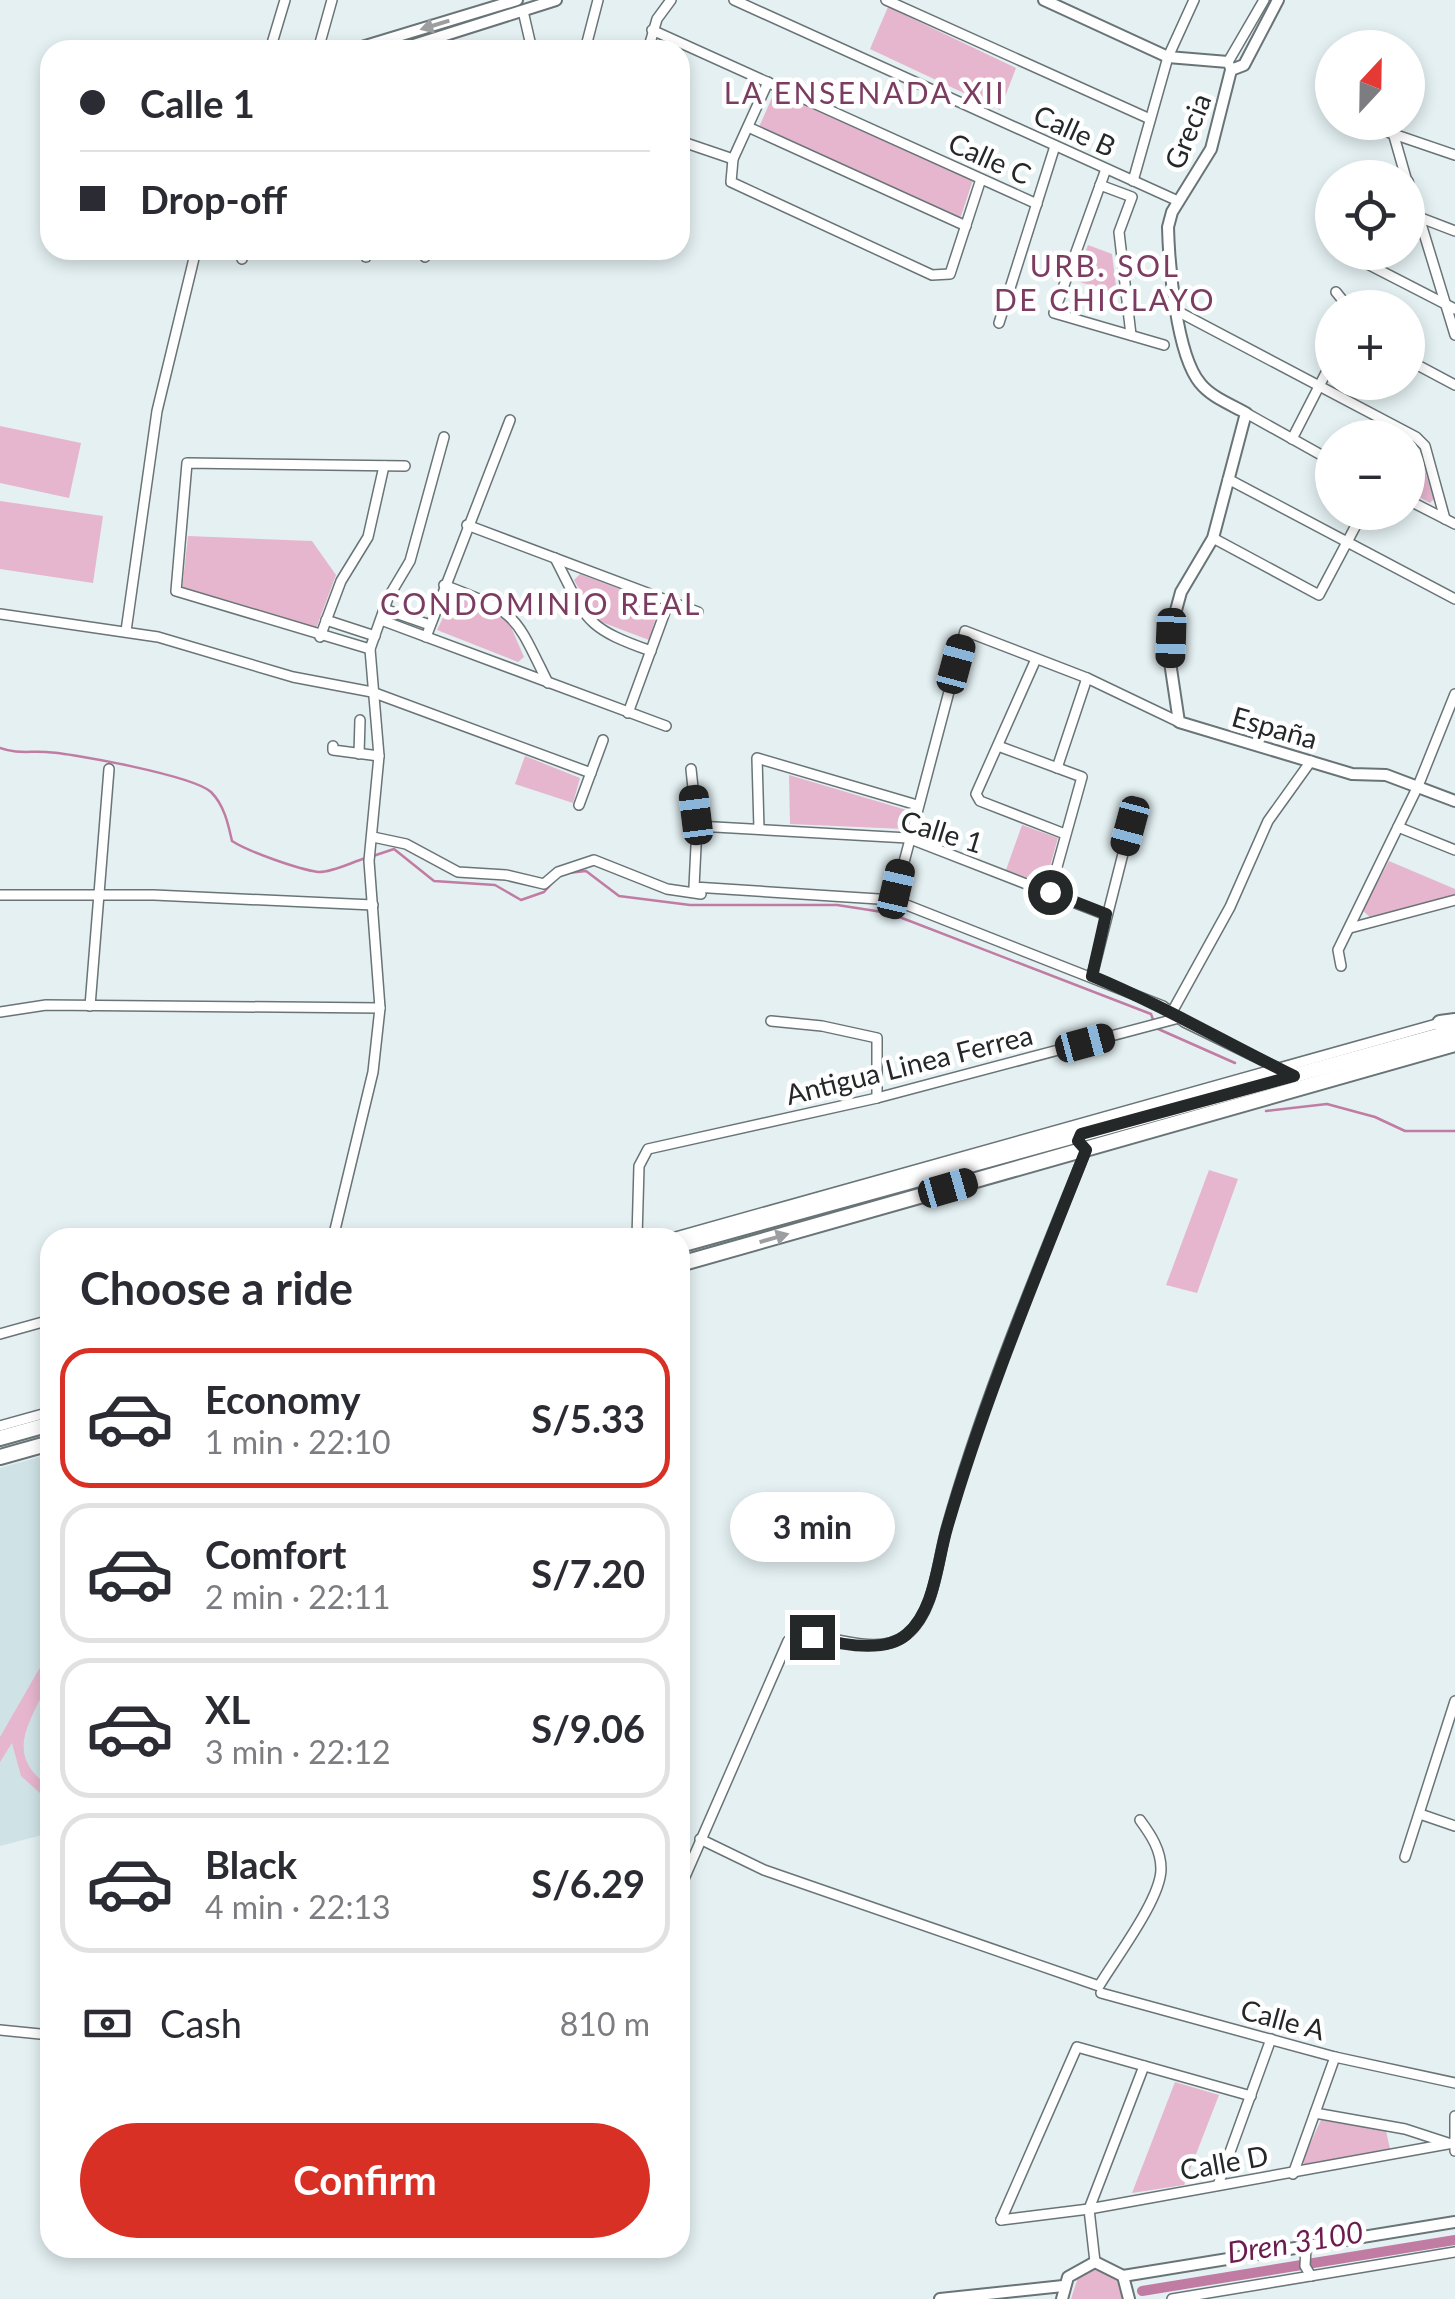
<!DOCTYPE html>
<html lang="en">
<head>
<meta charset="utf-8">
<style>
	body { margin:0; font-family:Lato,sans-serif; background:#f2f2f3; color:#2b2b33; height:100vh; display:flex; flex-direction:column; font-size:38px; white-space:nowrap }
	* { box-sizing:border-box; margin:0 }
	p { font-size:32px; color:#7c7c81 }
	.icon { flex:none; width:55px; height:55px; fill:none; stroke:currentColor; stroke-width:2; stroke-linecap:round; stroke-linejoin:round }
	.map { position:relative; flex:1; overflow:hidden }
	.details { position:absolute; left:40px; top:1228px; width:650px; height:1030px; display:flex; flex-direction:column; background:#fff; border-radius:30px; box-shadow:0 5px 15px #0003 }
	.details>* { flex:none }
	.hud { position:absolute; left:40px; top:40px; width:650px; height:220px; border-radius:30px; box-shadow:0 5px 15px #0003; display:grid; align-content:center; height:220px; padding:0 40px; background:#fff }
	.needle { width:65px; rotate:22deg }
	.controls { position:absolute; left:1315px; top:30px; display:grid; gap:20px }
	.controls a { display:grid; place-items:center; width:110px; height:110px; border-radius:50%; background:#fff; box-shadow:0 5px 15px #0003; font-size:50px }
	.end { position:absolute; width:45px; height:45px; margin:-22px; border:12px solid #242829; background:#fff; box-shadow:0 0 0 5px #fff }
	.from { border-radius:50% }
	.bubble { position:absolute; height:70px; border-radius:35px; background:#fff; box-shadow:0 5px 15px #0003; font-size:32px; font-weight:700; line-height:70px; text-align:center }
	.car { position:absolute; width:30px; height:60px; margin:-30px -15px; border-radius:12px; box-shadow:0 0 8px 2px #0007; background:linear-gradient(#222 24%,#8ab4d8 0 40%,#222 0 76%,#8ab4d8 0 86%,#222 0) }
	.hud b { display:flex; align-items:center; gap:35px; height:95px; font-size:38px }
	.hud b+b { border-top:2px solid #e1e1e2 }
	.hud i { width:25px; height:25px; background:#2b2b33 }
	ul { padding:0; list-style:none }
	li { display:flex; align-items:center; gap:30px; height:140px; margin:0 20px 15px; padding:0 20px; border:5px solid #e1e1e2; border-radius:30px }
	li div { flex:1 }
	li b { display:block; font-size:38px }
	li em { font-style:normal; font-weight:700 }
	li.active { border-color:#d93025 }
	li>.icon { width:90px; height:90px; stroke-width:1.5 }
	h2 { padding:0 40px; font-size:45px; line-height:120px }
	.pay { display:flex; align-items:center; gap:25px; height:110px; padding:0 40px; font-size:38px }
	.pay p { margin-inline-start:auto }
	.action { display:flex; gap:20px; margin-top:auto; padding:20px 40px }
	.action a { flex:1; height:115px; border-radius:60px; background:#d93025; color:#fff; font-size:40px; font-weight:700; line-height:115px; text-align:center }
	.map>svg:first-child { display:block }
</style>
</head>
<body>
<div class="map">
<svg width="1455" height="2299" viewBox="0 0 1455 2299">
	<rect width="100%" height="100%" fill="#e4f0f2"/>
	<polygon fill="#cfe3e7" points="50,1454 50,1833 0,1846 0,1468"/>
	<g fill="#e6b6cf">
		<polygon points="888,7 1016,68 1000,110 870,49"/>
		<polygon points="775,91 973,180 960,219 759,127"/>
		<polygon points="1088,245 1112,254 1117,294 1074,280"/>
		<polygon points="1371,418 1415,439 1434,499 1430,503 1408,491 1408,438 1361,438"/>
		<polygon points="0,426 81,443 69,498 0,483"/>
		<polygon points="0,501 103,516 93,583 0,569"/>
		<polygon points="188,536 312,541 336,575 317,626 314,628 182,589"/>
		<polygon points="580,574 660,604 649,640 596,620 574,580"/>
		<polygon points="454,595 508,620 524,657 518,662 437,630"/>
		<polygon points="525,756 580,778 573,803 515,784"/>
		<polygon points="789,775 910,811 904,829 790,824"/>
		<polygon points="1022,825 1058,838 1045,884 1006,870"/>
		<polygon points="1389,861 1455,889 1455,896 1372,919 1362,910"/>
		<polygon points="1209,1170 1238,1179 1197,1293 1166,1285"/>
		<path d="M50,1650c0,9 2,22 -2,31 -14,38 -48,72 2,106v15l-29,-26 -9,-33 -12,19v-25z"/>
		<polygon points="1175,2082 1219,2095 1184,2185 1132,2193"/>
		<polygon points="1321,2120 1386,2131 1391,2153 1308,2168 1302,2161"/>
		<polygon points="1093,2269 1118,2278 1124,2299 1071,2299 1078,2277"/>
	</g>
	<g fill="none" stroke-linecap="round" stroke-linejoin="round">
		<g stroke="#c07ca2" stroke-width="2.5">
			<path d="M0,748c16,6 29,3 46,4 26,1 148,24 165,40 13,13 17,31 21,49 17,11 66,28 86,31 13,1 34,-10 48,-14"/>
			<polyline points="373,856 394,849 434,881 495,885 521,900 544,892 553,882"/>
			<polyline points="567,873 586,871 619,896 690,905 837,905 889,913 1151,1014 1156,1028 1235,1063"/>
			<polyline points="1266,1111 1327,1104 1375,1117 1405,1131 1455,1131"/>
		</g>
		<polyline stroke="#c07ca2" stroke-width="10" points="1142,2291 1455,2240"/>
		<defs>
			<g id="minor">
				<polyline points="734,0 1178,201"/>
				<polyline points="886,0 1150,119"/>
				<polyline points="523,11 532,50"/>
				<polyline points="652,30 1037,204"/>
				<polyline points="270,50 285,0"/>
				<polyline points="318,50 332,0"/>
				<polyline points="585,50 598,0"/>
				<polyline points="648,50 657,19 671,0"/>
				<polyline points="1230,67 1228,62 1264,0"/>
				<polyline points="768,82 733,159 731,182 932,275 950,274 981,179"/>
				<polyline points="1367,125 1455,155"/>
				<polyline points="748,127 966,226"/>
				<polyline points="1394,136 1406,178"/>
				<polyline points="680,141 733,159"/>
				<polyline points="1106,169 1054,313 1164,345"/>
				<polyline points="1133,181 1168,57 1194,0"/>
				<polyline points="1408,181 1455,335"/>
				<polyline points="1100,185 1132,197 1119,232 1131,335"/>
				<polyline points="1408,213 1455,231"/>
				<polyline points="305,250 306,254"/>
				<polyline points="366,250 366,257"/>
				<polyline points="424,250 425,257"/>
				<polyline points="1346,253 1455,309"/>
				<polyline points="242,259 245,250"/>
				<polyline points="1336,292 1349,308"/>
				<polyline points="1179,312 1416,437 1425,446 1445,519"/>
				<polyline points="999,323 1055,146"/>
				<polyline points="1408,360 1455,385"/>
				<polyline points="1246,413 1332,461"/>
				<polyline points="1292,439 1332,361"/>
				<polyline points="1228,479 1455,599"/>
				<polyline points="1408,500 1455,524"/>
				<polyline points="467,525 698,612"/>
				<polyline points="1213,538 1319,595 1363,512"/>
				<path d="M555,558c32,62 28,69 96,93"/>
				<path d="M444,585c75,29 69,27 104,98"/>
				<polyline points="384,609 430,625"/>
				<polyline points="0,614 158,637 293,677 372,692 591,773"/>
				<polyline points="326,620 375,636"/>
				<polyline points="381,620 666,726"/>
				<polyline points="126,631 157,411 196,250"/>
				<polyline points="320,637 341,581 368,537 384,466"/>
				<polyline points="426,637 510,420"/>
				<polyline points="370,649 176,591 187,463 405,466"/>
				<polyline points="1036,659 976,794 980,801 1065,834"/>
				<polyline points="628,713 669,601"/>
				<polyline points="333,746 333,750 379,756"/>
				<polyline points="998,746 1082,777 1050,892"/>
				<polyline points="359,754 360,720"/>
				<polyline points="1057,768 1087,678"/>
				<polyline points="691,769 697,826 694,887 894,900 1163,1006 1184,1022 1278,1068"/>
				<polyline points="579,805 603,740"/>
				<polyline points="697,826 908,838 1106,915"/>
				<polyline points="1398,827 1455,850"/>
				<polyline points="759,829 757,758 917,805"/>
				<polyline points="373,837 406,844 458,872 506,875 544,884 558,872 594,860 667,889 701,894"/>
				<polyline points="0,895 154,895 373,905"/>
				<polyline points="894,900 965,631 1087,678 1179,722"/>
				<polyline points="1350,928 1455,900"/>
				<polyline points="1341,966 1338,950 1418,786 1455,694"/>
				<polyline points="1092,976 1130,826"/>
				<polyline points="90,1006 109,769"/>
				<polyline points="0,1012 46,1005 380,1008"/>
				<polyline points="1172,1012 1230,907 1268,821 1311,761"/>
				<polyline points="771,1021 822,1026 877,1038 877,1098"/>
				<polyline points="333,1238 373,1072 380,1008 369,861 379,756 370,649 388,598 410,561 444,437"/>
				<polyline points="637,1238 639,1166 648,1149 877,1098 1179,1018"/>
				<polyline points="672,1238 1440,1023"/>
				<polyline points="0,1334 50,1320"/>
				<polyline points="0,1426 50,1412"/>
				<polyline points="1420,1814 1455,1826"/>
				<path d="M700,1839l64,31 335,116c16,-27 62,-87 62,-117 0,-19 -10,-34 -21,-49"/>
				<polyline points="1405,1857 1455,1701"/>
				<path d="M680,1888l108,-247c27,-18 84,21 118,-6 29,-23 31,-72 40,-105 36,-129 90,-256 140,-380"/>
				<polyline points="1101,1993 1335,2057 1455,2083"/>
				<polyline points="0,2030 50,2035"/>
				<polyline points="1315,2113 1405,2129 1448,2143"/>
				<polyline points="1455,2116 1455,2151"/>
				<polyline points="1293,2174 1335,2057"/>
				<polyline points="1218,2185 1271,2039"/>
				<polyline points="1001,2220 1089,2209 1453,2143"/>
				<polyline points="1001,2220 1077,2047 1251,2096"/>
				<polyline points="1306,2247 1305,2266 1311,2276"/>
				<polyline points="1095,2262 1089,2209 1144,2066"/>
				<polyline points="1172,2299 1455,2252"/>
			</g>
			<g id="tertiary">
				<polyline points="1044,0 1168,57 1228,62"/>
				<path d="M1278,0l-34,65 -13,5 -20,79 -39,63 -4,15c1,37 8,127 32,156 11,14 30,21 46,30l-33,125 -32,54 -6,22 -5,48 9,60 173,52 34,1 69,26"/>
				<polyline points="352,50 517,0"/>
				<polyline points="398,50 556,0"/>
				<polyline points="1123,2276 1455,2222"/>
				<polyline points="940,2299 1063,2286"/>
				<polyline points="1062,2299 1068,2277 1095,2262 1123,2276 1129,2299"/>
			</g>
			<g id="primary">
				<polyline points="1440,1023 1455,1021"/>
				<polyline points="680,1245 1455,1031"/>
				<polyline points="680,1264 1455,1044"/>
				<polyline points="0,1438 50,1424"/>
				<polyline points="0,1457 50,1443"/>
			</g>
		</defs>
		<use href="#minor" stroke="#697476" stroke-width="12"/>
		<use href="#tertiary" stroke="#697476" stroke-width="14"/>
		<use href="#primary" stroke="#697476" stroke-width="18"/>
		<use href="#minor" stroke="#fff" stroke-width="9"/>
		<use href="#tertiary" stroke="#fff" stroke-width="10"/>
		<use href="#primary" stroke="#fff" stroke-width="14"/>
	</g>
	<defs><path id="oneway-solid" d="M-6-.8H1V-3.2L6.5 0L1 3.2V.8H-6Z" transform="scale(2.5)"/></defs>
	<g fill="#9c9e9f">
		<use href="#oneway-solid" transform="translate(435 25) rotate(163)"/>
		<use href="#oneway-solid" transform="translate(774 1238) rotate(-16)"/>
	</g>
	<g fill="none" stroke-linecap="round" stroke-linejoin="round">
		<path stroke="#242829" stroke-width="12" d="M812,1637c26,7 73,17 95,-3 28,-24 30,-72 40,-106 37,-128 90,-254 139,-378l-8,-9 3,-7 213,-58c-68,-33 -132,-71 -202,-100l14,-62 -56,-22"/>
	</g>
	<g text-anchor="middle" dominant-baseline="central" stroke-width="9" stroke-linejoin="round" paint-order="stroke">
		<g font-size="28" fill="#242829" stroke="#fff">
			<text transform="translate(1075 130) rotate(24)">Calle B</text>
			<text transform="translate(1187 131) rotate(-68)">Grecia</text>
			<text transform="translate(990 158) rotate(24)">Calle C</text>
			<text transform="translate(1275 727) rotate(16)">España</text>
			<text transform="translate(942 831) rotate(17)">Calle 1</text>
			<text transform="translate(909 1064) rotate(-14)">Antigua Linea Ferrea</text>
			<text transform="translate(1283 2019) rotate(15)">Calle A</text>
			<text transform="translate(1224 2162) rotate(-10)">Calle D</text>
		</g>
		<g font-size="30" letter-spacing="2.5" fill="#7c3c62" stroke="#fff">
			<text x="865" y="92">LA ENSENADA XII</text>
			<text x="1105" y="265">URB. SOL<tspan x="1105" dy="34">DE CHICLAYO</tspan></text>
			<text x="541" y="603">CONDOMINIO REAL</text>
		</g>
		<g font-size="30" font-style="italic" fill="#6c1b4f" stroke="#fff">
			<text transform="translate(1295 2241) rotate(-9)">Dren 3100</text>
		</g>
	</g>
</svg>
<div class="controls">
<a><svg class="needle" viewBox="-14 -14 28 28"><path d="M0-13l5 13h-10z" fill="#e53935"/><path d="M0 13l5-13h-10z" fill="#7c7c81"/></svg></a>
<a><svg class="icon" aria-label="locate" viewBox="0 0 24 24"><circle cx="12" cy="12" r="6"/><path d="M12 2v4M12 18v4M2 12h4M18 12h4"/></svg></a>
<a>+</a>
<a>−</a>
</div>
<i class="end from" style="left:1050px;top:892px"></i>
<i class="end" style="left:812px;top:1637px"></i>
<div class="bubble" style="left:730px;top:1492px;width:165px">3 min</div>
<i class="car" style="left:1171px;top:638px;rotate:182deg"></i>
<i class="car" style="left:956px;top:664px;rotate:15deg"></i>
<i class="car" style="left:696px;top:815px;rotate:353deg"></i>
<i class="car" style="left:1130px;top:826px;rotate:195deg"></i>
<i class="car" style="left:896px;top:889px;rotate:13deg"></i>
<i class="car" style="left:1085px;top:1043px;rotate:75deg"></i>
<i class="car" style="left:948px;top:1188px;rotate:74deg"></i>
<div class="hud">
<b><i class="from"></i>Calle 1</b>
<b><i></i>Drop-off</b>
</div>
<section class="details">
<h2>Choose a ride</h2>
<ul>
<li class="active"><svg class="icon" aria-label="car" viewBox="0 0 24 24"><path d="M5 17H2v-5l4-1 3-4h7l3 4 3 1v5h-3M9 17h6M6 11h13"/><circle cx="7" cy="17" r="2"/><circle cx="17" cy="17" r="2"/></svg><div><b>Economy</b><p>1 min · 22:10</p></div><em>S/5.33</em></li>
<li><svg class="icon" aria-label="car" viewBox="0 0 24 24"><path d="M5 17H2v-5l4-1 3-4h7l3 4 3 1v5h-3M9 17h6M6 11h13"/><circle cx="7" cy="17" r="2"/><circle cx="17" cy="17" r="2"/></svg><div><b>Comfort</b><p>2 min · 22:11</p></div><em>S/7.20</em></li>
<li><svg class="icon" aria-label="car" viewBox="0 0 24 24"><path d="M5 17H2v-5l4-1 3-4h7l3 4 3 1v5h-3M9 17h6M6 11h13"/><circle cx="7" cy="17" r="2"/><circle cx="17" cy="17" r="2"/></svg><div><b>XL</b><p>3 min · 22:12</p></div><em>S/9.06</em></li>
<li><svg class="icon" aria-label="car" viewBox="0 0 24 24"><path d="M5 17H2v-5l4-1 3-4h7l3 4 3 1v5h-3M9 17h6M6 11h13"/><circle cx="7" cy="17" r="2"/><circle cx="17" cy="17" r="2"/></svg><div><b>Black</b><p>4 min · 22:13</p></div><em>S/6.29</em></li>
</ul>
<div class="pay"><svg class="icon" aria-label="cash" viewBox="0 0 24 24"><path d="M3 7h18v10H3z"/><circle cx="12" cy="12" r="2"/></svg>Cash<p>810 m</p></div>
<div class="action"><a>Confirm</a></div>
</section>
</div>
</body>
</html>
